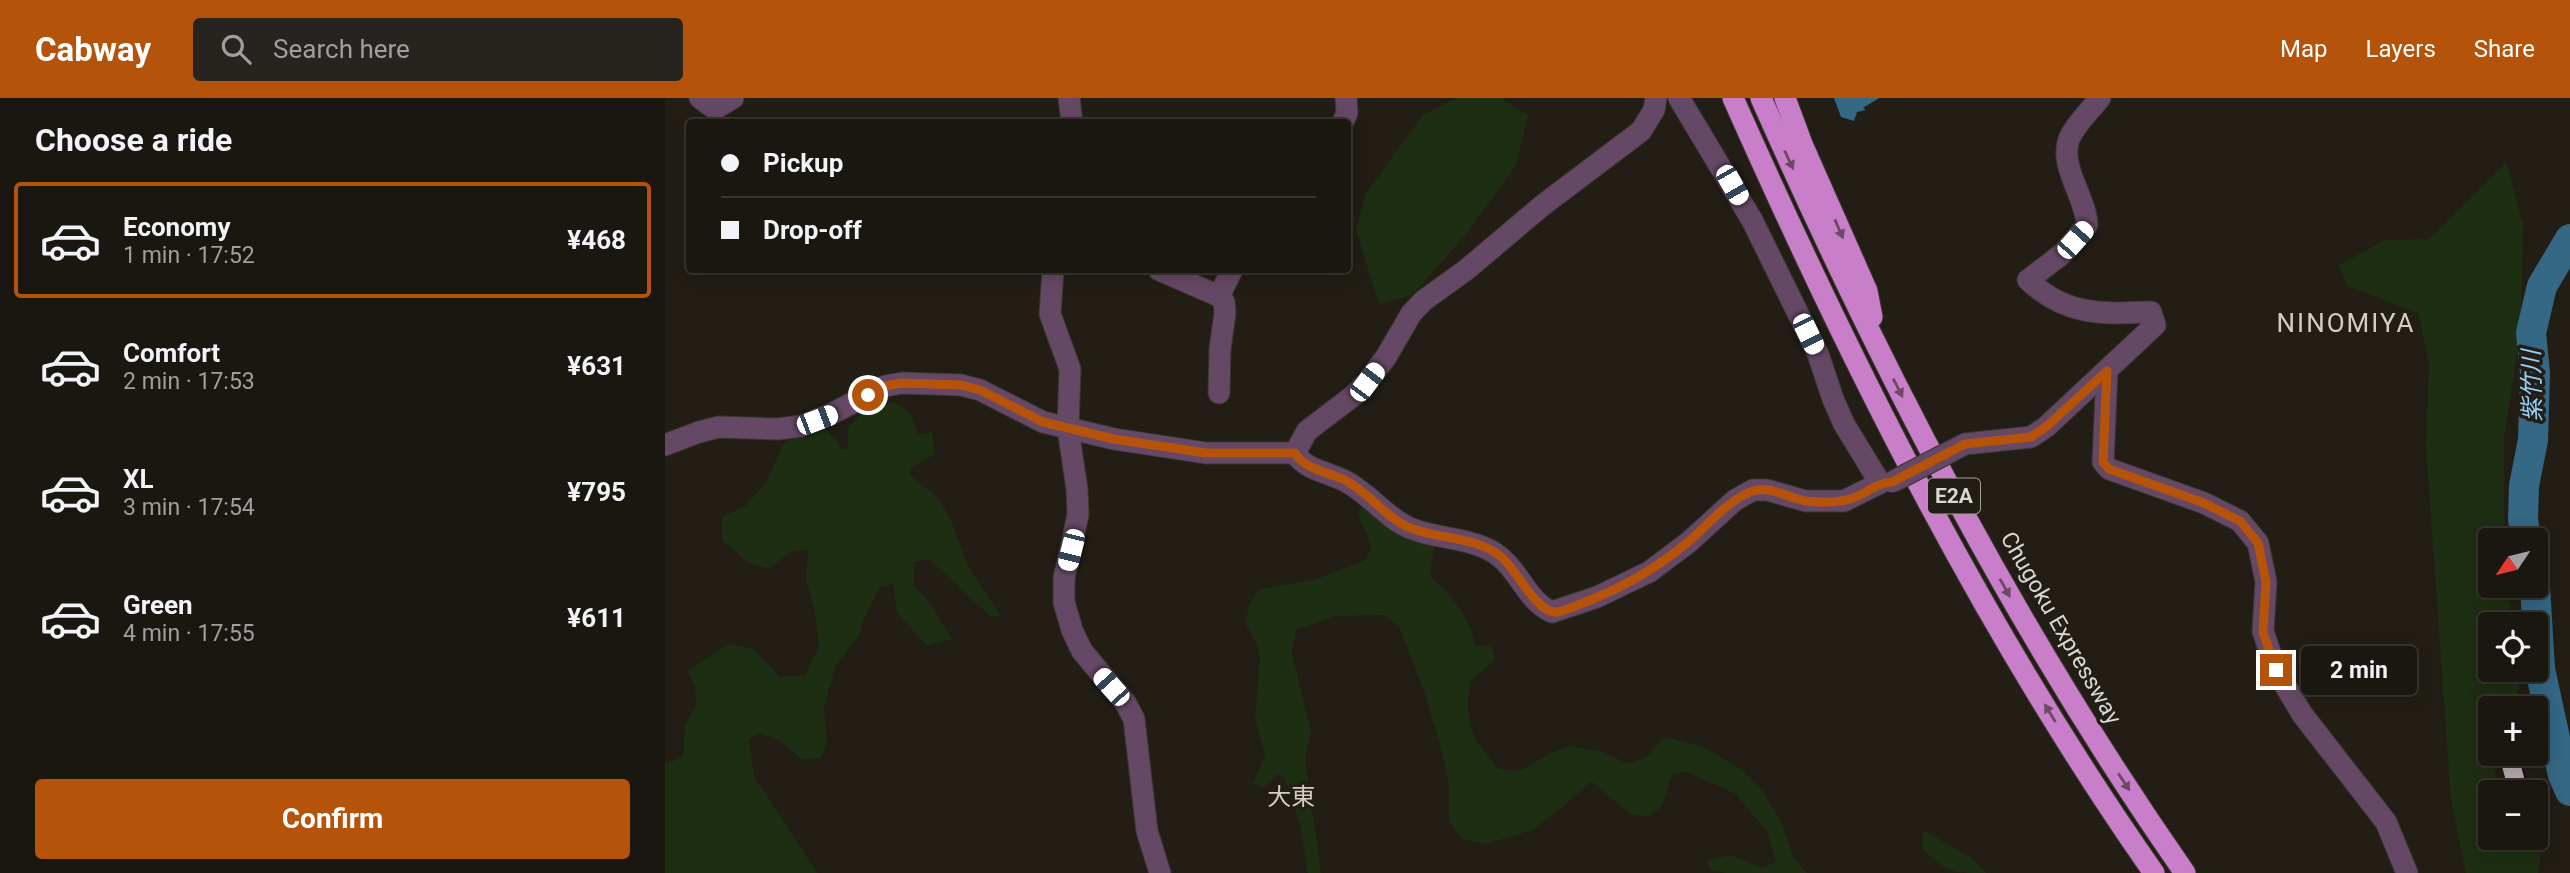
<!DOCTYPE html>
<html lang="en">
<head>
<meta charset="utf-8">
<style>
	body { margin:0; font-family:Roboto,"Noto Sans JP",sans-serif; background:#27231e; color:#f1f3f6; height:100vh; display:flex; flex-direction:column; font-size:26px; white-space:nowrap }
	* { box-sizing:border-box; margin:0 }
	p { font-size:23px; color:#9f9f9f }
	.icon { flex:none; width:38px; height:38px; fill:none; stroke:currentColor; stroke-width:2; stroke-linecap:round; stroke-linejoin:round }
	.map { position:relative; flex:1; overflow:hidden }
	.side { display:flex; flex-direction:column; background:#1a1610; width:665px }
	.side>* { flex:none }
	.banner { position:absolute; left:21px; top:21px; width:665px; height:154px; border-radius:7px; box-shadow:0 4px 18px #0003,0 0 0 2px #383530; display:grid; align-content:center; height:154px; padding:0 35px; background:#1a1610 }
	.needle { width:46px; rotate:235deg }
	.buttons { position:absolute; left:1813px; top:430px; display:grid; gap:14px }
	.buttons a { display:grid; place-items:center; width:70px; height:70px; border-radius:7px; background:#1a1610; box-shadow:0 4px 18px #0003,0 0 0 2px #383530; font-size:35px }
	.end { position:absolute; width:32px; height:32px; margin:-16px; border:9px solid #b45309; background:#fff; box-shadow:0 0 0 4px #fff }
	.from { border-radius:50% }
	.bubble { position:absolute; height:49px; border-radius:7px; background:#1a1610; box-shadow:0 4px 18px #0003,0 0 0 2px #383530; font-size:23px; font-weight:700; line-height:49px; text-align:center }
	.car { position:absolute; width:21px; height:42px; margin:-21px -10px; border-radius:9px; box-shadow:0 0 5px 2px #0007; background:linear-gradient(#fff 24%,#345 0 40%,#fff 0 76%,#345 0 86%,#fff 0) }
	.banner b { display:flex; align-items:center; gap:24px; height:66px; font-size:26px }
	.banner b+b { border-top:2px solid #383530 }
	.banner i { width:18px; height:18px; background:#f1f3f6 }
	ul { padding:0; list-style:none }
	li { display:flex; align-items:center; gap:21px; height:116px; margin:0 14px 10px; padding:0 21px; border:4px solid transparent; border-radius:7px }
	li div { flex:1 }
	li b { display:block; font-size:26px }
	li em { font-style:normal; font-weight:700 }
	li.on { border-color:#b45309 }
	li>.icon { width:63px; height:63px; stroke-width:1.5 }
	h2 { padding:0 35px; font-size:32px; line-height:84px }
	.action { display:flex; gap:14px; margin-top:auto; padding:14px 35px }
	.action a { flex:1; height:80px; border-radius:7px; background:#b45309; color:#fff; font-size:28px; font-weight:700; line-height:80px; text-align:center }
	header { display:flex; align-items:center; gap:42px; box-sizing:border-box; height:98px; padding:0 35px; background:#b45309; color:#fff }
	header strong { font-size:33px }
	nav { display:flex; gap:38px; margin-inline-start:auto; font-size:24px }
	.search { width:490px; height:63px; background:#27231e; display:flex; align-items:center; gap:18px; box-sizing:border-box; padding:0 24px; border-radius:7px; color:#9f9f9f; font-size:26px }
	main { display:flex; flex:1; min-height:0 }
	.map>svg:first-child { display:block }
</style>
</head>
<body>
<header>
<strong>Cabway</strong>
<div class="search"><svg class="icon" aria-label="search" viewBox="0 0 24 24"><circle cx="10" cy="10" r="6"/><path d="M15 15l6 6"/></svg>Search here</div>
<nav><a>Map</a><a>Layers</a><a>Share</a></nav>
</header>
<main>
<section class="side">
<h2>Choose a ride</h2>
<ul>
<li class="on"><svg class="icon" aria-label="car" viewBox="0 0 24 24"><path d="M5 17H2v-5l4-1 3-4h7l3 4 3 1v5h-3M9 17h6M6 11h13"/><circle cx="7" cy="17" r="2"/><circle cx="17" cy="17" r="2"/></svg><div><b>Economy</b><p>1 min · 17:52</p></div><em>¥468</em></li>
<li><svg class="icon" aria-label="car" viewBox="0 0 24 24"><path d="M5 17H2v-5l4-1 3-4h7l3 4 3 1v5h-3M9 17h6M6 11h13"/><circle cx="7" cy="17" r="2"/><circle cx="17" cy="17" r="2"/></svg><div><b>Comfort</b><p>2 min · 17:53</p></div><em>¥631</em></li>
<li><svg class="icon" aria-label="car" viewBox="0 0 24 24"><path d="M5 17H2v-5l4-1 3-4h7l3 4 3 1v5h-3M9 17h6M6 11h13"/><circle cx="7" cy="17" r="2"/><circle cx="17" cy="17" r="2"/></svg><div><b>XL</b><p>3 min · 17:54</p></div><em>¥795</em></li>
<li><svg class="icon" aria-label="car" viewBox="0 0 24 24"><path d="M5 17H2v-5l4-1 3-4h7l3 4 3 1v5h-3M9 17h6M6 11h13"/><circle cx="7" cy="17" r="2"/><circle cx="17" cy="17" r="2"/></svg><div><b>Green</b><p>4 min · 17:55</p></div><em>¥611</em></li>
</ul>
<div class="action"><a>Confirm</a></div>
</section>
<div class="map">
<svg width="1905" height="775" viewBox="0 0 1905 775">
	<rect width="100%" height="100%" fill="#221e16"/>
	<g fill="#1e2e12">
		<polygon points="792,0 836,0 863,17 851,67 803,134 747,197 714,206 691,132 701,95 758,17"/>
		<polygon points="1841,64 1858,126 1856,227 1839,341 1839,443 1825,443 1825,488 1843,488 1847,527 1825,527 1825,572 1852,572 1854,590 1845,611 1825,611 1825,656 1828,656 1831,678 1842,695 1825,695 1825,740 1871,740 1871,736 1877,746 1873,775 1801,775 1786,701 1761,349 1764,265 1753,215 1682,188 1674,167 1720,142 1764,141"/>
		<polygon points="229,304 246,316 253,337 267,334 270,356 246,370 245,377 273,400 285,420 304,470 336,518 326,519 264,461 249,464 249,487 267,508 287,541 262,548 232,515 228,486 215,489 198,522 194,538 170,568 159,611 162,645 155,660 136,661 114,642 94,635 84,641 89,678 152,775 0,775 0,664 3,666 18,658 20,627 31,608 30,588 23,573 63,546 88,551 115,579 140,577 154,549 150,514 141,481 143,452 127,453 104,470 84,465 57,442 57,419 80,408 101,385 117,348 135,333 159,329 178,351 183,351 183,330 197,316"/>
		<path d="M699,406l59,32 11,11 -4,29c24,21 38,39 46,70l15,-1 4,14 -25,23c-5,45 0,54 29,87l21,2 31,-18 19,-7 34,6 24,12 18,-7 19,-20 39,10 38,23 20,21 19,30 12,36 14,16h-81l-16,-3 -3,-9 23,-6 32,13 14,-6 -8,-29 -32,-39 -49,-22 -15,2 -10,32 -13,10 -18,-1 -40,-34 -26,24 -32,25 -47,14 -24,-5 -13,-18v-36l-9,-41 -16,-53 -25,-65 -16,-11 -47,1 -40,14 -4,23 19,80 -6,26 16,114h-13l-7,-44 -16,-50 -8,-5 -13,13 -11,-3 12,-29 -10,-36 5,-60 -3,-15 -12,-21 5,-21 10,-13 54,-9 51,-20 7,-13 -14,-33z"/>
		<path d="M1258,732l47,27 16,16c-37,0 -36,0 -64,-24z"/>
	</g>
	<polygon fill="#346885" points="1169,0 1214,0 1198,10 1201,12 1192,14 1189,23 1176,19"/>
	<polygon fill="#0007" points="1853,662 1857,665 1863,687 1848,692 1845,689"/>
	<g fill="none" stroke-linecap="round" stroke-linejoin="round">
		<g stroke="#346885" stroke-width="30">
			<polyline points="1861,443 1858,421 1859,388 1868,342 1870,275 1866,235 1877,188 1905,141"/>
			<polyline points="1870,488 1875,571 1898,677 1905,693"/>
		</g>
	</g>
	<polygon fill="#baaeb2" points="1854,660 1860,683 1858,686 1843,690 1836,665"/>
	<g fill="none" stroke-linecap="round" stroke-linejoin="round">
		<defs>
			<g id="minor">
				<polyline points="35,0 50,11 68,0"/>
				<polyline points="404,0 407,24"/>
				<polyline points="678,24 682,15 681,0"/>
				<polyline points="388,172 385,216 405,271 403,331 412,391 413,417 399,480 399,504 407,532 417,553 460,604 469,621 482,733 495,775"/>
				<polyline points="494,172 554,198 559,204 560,215 555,251 554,295"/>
				<polyline points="554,198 567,172"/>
				<polyline points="1442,273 1438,364 1444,371 1539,405 1575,423 1593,445 1601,484 1598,533 1611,572 1637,616 1721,724 1742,775"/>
				<path d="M1300,346l66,-7 15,-10 109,-102 -4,-13c-49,2 -85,4 -123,-32l34,-26 25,-29c-1,-28 -28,-58 -18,-86 7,-16 21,-28 31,-41"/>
				<polyline points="0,347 34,334 54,329 113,331 136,328 168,315 220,288 237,285 296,287 315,292 378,324 449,341 541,355 630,355"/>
				<path d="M630,355c10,17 33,19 50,28 24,12 41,37 65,47 23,10 50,9 73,19 36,14 39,52 69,65l45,-15 52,-25 40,-30 46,-42 18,-10h14l39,11h38l36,-18 -36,-59 -11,-25 -15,-45 -66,-134 -73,-122"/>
				<polyline points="630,355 642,333 688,298 702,284 721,259 746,216 758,203 801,172 878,107 976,33 989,12 991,0"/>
			</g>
			<g id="highway">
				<path d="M1068,0c119,268 252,534 421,775"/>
				<path d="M1096,0c119,269 255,533 424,775"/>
				<polyline points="1120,0 1137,46 1202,193 1207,219"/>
			</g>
		</defs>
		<use href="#minor" stroke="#3c3830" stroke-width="23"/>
		<use href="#highway" stroke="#3c3830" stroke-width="23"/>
		<use href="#minor" stroke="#654865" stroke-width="21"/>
		<use href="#highway" stroke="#c87ec8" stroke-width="21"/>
		<defs>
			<polyline id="minor-bridge" points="1227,384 1300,346"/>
		</defs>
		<use href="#minor-bridge" stroke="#3c3830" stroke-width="23" stroke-linecap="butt"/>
		<use href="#minor-bridge" stroke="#654865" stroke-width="21"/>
	</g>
	<defs><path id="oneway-solid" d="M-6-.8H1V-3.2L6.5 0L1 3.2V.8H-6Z" transform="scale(1.75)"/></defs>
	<g fill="#6d4966">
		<use href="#oneway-solid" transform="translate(1124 62) rotate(65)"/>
		<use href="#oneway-solid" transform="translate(1174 131) rotate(66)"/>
		<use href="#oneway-solid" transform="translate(1233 290) rotate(63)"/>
		<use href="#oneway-solid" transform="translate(1340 490) rotate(61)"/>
		<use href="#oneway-solid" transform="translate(1385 615) rotate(-121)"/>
		<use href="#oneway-solid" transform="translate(1459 684) rotate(57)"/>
	</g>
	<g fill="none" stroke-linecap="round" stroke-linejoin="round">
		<path stroke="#b45309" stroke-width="9" d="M203,297l17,-9 17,-3 59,2 19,5 63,32 71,17 92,14h89c10,17 33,19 50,27 25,13 42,40 68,49 28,10 62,8 86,26 18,13 37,60 59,57 9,-2 17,-6 25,-9 39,-15 73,-34 105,-61 20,-17 37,-39 62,-50 18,-8 38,6 56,9 17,2 37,2 52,-5 13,-6 20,-13 34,-14l73,-38 66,-7 15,-10 61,-56 -4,91 6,7 95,34 36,18 18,22 8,39 -3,50 13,38"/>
	</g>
	<g text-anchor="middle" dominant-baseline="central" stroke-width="7" stroke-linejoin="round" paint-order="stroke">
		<rect fill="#221e16" stroke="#a4a09a" stroke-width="2" x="1263" y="380.5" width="52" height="35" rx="5"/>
		<g font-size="21" font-weight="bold" fill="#dbd8d3">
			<text x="1289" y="398">E2A</text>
		</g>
		<g font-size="23" fill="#dbd8d3" stroke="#221e16">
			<text transform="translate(1396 530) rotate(60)">Chugoku Expressway</text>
		</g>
		<g font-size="24" font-style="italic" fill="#94d1f7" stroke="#221e16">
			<text transform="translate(1867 288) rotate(-91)">紫竹川</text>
		</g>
		<g font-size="24" fill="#d3cdc3" stroke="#221e16">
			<text x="626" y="699">大東</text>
		</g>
		<g font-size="26" letter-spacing="2" fill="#d3cdc3" stroke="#221e16">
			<text x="1681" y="225">NINOMIYA</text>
		</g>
	</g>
</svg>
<div class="buttons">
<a><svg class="needle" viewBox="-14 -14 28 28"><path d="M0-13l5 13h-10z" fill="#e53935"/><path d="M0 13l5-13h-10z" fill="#9f9f9f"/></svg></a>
<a><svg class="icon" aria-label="locate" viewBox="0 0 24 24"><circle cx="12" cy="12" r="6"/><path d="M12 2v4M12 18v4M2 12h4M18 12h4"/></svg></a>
<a>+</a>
<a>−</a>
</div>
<i class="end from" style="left:203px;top:297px"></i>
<i class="end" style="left:1611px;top:572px"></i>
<div class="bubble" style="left:1636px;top:548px;width:116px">2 min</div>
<i class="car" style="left:1067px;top:87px;rotate:150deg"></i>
<i class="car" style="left:1410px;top:142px;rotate:42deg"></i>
<i class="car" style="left:1143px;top:236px;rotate:154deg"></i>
<i class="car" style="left:702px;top:284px;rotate:37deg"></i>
<i class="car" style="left:152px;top:322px;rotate:69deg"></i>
<i class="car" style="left:406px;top:452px;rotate:194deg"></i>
<i class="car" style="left:446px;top:589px;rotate:318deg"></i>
<div class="banner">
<b><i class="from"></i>Pickup</b>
<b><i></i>Drop-off</b>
</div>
</div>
</main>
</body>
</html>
